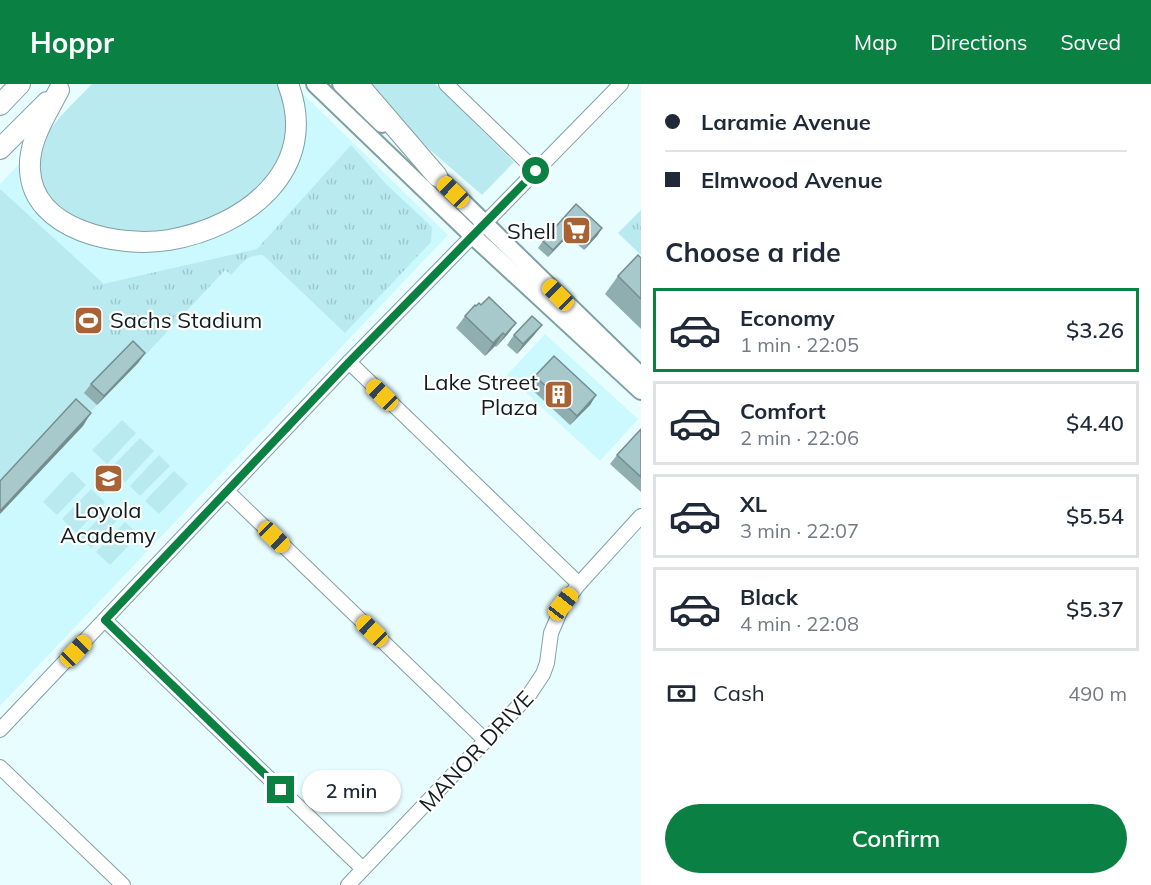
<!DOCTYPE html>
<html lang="en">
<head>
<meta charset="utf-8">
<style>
	body { margin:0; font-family:Mulish,sans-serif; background:#f6f6f7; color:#1f2937; height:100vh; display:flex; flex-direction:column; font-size:22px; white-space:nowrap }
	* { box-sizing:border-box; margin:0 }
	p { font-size:20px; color:#747a83 }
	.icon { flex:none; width:33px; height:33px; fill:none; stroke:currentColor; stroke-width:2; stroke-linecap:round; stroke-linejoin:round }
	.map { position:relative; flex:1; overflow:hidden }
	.panel { display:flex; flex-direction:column; background:#fff; width:510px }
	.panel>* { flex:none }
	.top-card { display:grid; align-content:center; height:132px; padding:0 24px; background:#fff }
	.end { position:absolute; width:27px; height:27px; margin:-14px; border:8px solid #0b8043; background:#fff; box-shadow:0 0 0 3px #fff }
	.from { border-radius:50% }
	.bubble { position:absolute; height:42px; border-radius:21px; background:#fff; box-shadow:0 2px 4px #0004; font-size:20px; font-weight:600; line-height:42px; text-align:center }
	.car { position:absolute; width:18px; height:36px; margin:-18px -9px; border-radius:8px; box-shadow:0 0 4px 2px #0007; background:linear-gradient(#f5c518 24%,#345 0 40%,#f5c518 0 76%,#345 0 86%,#f5c518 0) }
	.top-card b { display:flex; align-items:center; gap:21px; height:57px; font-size:22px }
	.top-card b+b { border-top:2px solid #e0e1e3 }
	.top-card i { width:15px; height:15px; background:#1f2937 }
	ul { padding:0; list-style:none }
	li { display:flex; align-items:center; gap:18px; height:84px; margin:0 12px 9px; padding:0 12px; border:3px solid #e0e1e3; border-radius:0px }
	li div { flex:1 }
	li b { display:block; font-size:22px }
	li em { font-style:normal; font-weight:600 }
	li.on { border-color:#0b8043 }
	li>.icon { width:54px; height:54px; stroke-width:1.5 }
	h2 { padding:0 24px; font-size:27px; line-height:72px }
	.pay { display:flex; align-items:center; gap:15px; height:66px; padding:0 24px; font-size:22px }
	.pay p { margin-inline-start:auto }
	.cta { display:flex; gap:12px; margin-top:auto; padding:12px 24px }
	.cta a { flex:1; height:69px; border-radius:36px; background:#0b8043; color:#fff; font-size:24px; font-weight:600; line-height:69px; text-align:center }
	header { display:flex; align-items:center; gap:36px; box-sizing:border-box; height:84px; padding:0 30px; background:#0b8043; color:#fff }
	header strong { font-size:28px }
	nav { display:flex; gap:33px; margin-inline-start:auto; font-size:21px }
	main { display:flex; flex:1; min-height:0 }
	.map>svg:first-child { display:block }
</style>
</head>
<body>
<header>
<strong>Hoppr</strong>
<nav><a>Map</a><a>Directions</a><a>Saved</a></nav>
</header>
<main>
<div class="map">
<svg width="641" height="801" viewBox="0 0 641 801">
	<defs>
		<pattern id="park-tufts" width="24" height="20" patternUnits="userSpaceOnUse" patternTransform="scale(1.5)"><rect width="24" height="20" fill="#b9eaef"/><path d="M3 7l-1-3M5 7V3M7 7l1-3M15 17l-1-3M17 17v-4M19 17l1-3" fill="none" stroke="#9ec8cc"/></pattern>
	</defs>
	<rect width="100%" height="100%" fill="#e8fdff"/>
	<g fill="#ccf9fe">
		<polygon points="300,7 448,151 0,622 0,100 20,79 24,106 32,123 44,137 61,149 107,164 132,167 158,166 217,153 235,145 260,128 283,106 296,86 303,62 304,42"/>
		<polygon points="545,250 638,335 600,377 507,291"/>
	</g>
	<g fill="#b9eaef">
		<path d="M92,0h186c13,24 12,50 0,74 -12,26 -35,46 -61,58 -15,7 -32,13 -48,15 -45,5 -120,-2 -129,-57 -2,-13 0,-27 7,-39 11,-19 30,-35 45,-51z"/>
		<polygon points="368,0 435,0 514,78 482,111 429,65 385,23"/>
		<polygon points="0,105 104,200 240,169 80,339 83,342 0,430"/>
		<polygon points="122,336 136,349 107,380 92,366"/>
		<polygon points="140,354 154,367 125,398 111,384"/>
		<polygon points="159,371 170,382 140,412 130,402"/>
		<polygon points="72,387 86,401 57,431 43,418"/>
		<polygon points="174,387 188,400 159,430 145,417"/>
		<polygon points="91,405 105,418 76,449 62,435"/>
		<polygon points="110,423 120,433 91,464 81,453"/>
		<polygon points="125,438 139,451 110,481 96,468"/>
	</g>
	<g fill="url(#park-tufts)">
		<path d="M351,61l36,40 45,42 -1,15 -86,91 -82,-78c-18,0 -21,9 -32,20l-6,-5 -87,93 -12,-12 -3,3 -21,-20 -2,-16 -7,-15 -11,-14 175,-40z"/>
		<polygon points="641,126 641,171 618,149"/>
	</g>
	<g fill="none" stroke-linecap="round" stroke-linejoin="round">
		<defs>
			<g id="minor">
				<polyline points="446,0 536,87"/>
				<polyline points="349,278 579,500"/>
				<polyline points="228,408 486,657"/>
				<polyline points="105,536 363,785"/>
				<polyline points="0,646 349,278 621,0"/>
				<polyline points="0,683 123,801"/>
				<polyline points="348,801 529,611 543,590 547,579 551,549 563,521 579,500 641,432"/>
			</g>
			<g id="major">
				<polyline points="315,0 472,151 641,307"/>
				<polyline points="341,0 382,40"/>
				<polyline points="429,85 641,292"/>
			</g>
			<g id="highway">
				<polyline points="358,0 437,92"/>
				<path d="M59,6c-13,25 -31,51 -29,80 3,61 89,78 139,70 76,-13 152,-70 119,-156"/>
				<polyline points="0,21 20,0"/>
				<polyline points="0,65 47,18"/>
			</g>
		</defs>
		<use href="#minor" stroke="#80a0a4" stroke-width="16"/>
		<use href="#major" stroke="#80a0a4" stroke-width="20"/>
		<use href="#highway" stroke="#80a0a4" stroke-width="22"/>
		<use href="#minor" stroke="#fff" stroke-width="14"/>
		<use href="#major" stroke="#fff" stroke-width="16"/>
		<use href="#highway" stroke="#fff" stroke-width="20"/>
	</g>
	<g fill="#90adaf">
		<polygon points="576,120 602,144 597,152 584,166 568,152 548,173 538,164 543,157"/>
		<polygon points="641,174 641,245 605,210 618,192"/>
		<polygon points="481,221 516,239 507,251 496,263 495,262 485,272 456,244 465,232 476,222"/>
		<polygon points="535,250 517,270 507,261 514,251"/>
		<polygon points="145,269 138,279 97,321 84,309 91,300"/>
		<polygon points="535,292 596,311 590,321 570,341 528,302"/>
		<polygon points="641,345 641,408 610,380 617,371"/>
	</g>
	<g fill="#758d8f">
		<polygon points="574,144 568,152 548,173 553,166"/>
		<polygon points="602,144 597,152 584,166 589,158"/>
		<polygon points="516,239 507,251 496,263 505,251"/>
		<polygon points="542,241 535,250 517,270 523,260"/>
		<polygon points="503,249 495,262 485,272 493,259"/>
		<polygon points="145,269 138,279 97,321 104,312"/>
		<polygon points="596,311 590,321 570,341 577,332"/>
		<polygon points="91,329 83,342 0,430 0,427"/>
	</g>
	<g fill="#a7c9cc" stroke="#758d8f" stroke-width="1.5">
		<polygon points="576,120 602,144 589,158 574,144 553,166 543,157"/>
		<polygon points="638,171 641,174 641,215 618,192"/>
		<polygon points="489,213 516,239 505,251 503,249 493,259 465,232 475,221 476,222 479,219 481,221"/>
		<polygon points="532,232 542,241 523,260 514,251"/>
		<polygon points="133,257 145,269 104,312 91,300"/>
		<polygon points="554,272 596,311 577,332 535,292"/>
		<polygon points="76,315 91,329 0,427 0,397"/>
		<polygon points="641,345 641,393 617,371"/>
	</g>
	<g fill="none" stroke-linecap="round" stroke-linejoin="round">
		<polyline stroke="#0b8043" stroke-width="8" points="281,706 105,536 349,278 536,87"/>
	</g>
	<defs>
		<symbol id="supermarket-square" viewBox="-11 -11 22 22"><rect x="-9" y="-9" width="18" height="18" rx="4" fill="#a76333" stroke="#fff"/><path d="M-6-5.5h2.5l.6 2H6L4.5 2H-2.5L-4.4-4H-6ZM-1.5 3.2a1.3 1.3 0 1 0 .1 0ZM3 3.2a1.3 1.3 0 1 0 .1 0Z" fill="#fff"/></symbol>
		<symbol id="stadium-square" viewBox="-11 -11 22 22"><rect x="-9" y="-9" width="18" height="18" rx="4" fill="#a76333" stroke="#fff"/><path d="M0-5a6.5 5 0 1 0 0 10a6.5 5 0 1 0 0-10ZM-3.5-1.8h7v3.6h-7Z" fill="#fff"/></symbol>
		<symbol id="building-square" viewBox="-11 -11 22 22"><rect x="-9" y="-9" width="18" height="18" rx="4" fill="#a76333" stroke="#fff"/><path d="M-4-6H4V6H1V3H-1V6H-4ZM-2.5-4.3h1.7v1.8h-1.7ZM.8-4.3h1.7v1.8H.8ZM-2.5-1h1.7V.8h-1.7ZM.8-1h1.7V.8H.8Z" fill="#fff"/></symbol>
		<symbol id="school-square" viewBox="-11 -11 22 22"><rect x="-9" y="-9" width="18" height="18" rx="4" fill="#a76333" stroke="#fff"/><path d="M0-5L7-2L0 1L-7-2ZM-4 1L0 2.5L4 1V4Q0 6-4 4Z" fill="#fff"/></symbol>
	</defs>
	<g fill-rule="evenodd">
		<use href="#supermarket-square" x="560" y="130" width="33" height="33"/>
		<use href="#stadium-square" x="72" y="220" width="33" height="33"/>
		<use href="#building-square" x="542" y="294" width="33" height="33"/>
		<use href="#school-square" x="92" y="378" width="33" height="33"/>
	</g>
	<g text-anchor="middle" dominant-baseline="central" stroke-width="4.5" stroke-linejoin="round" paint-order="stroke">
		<g font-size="22" fill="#111e1f" stroke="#fff" text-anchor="end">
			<text x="556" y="147">Shell</text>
			<text x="110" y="236" text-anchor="start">Sachs Stadium</text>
			<text x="538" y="298">Lake Street<tspan x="538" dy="25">Plaza</tspan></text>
			<text x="108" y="426" text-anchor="middle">Loyola<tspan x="108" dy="25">Academy</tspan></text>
		</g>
		<g font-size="22" fill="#111e1f" stroke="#fff">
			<text transform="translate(476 667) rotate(-47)">MANOR DRIVE</text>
		</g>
	</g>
</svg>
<i class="end from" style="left:536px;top:87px"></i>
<i class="end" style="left:281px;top:706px"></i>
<div class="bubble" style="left:302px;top:686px;width:99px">2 min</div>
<i class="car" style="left:453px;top:108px;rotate:314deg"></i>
<i class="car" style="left:558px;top:211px;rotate:315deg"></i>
<i class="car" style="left:382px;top:311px;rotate:314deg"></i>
<i class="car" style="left:274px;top:453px;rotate:134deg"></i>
<i class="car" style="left:563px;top:520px;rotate:38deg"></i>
<i class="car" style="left:372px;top:547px;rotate:314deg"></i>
<i class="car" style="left:76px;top:567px;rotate:44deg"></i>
</div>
<section class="panel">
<div class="top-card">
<b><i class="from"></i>Laramie Avenue</b>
<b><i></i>Elmwood Avenue</b>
</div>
<h2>Choose a ride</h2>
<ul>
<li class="on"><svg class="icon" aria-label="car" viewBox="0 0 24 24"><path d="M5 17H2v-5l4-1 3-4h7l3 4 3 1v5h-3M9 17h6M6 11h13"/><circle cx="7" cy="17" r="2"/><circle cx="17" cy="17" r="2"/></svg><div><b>Economy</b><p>1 min · 22:05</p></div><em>$3.26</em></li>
<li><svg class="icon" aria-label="car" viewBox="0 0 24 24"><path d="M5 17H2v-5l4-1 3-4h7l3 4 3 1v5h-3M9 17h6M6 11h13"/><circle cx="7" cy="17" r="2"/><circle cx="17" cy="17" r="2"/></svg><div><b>Comfort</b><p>2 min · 22:06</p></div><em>$4.40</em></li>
<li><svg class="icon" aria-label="car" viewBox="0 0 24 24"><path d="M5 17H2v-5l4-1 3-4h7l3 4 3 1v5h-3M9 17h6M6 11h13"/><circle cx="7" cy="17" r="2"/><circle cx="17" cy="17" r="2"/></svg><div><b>XL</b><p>3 min · 22:07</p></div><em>$5.54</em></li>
<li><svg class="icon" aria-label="car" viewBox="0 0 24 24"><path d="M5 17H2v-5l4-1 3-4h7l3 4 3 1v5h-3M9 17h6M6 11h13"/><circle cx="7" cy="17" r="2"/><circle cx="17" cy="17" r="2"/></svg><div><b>Black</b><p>4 min · 22:08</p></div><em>$5.37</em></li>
</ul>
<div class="pay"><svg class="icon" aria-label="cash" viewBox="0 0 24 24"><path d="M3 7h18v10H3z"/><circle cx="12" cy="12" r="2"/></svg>Cash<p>490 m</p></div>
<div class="cta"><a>Confirm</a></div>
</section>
</main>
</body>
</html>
